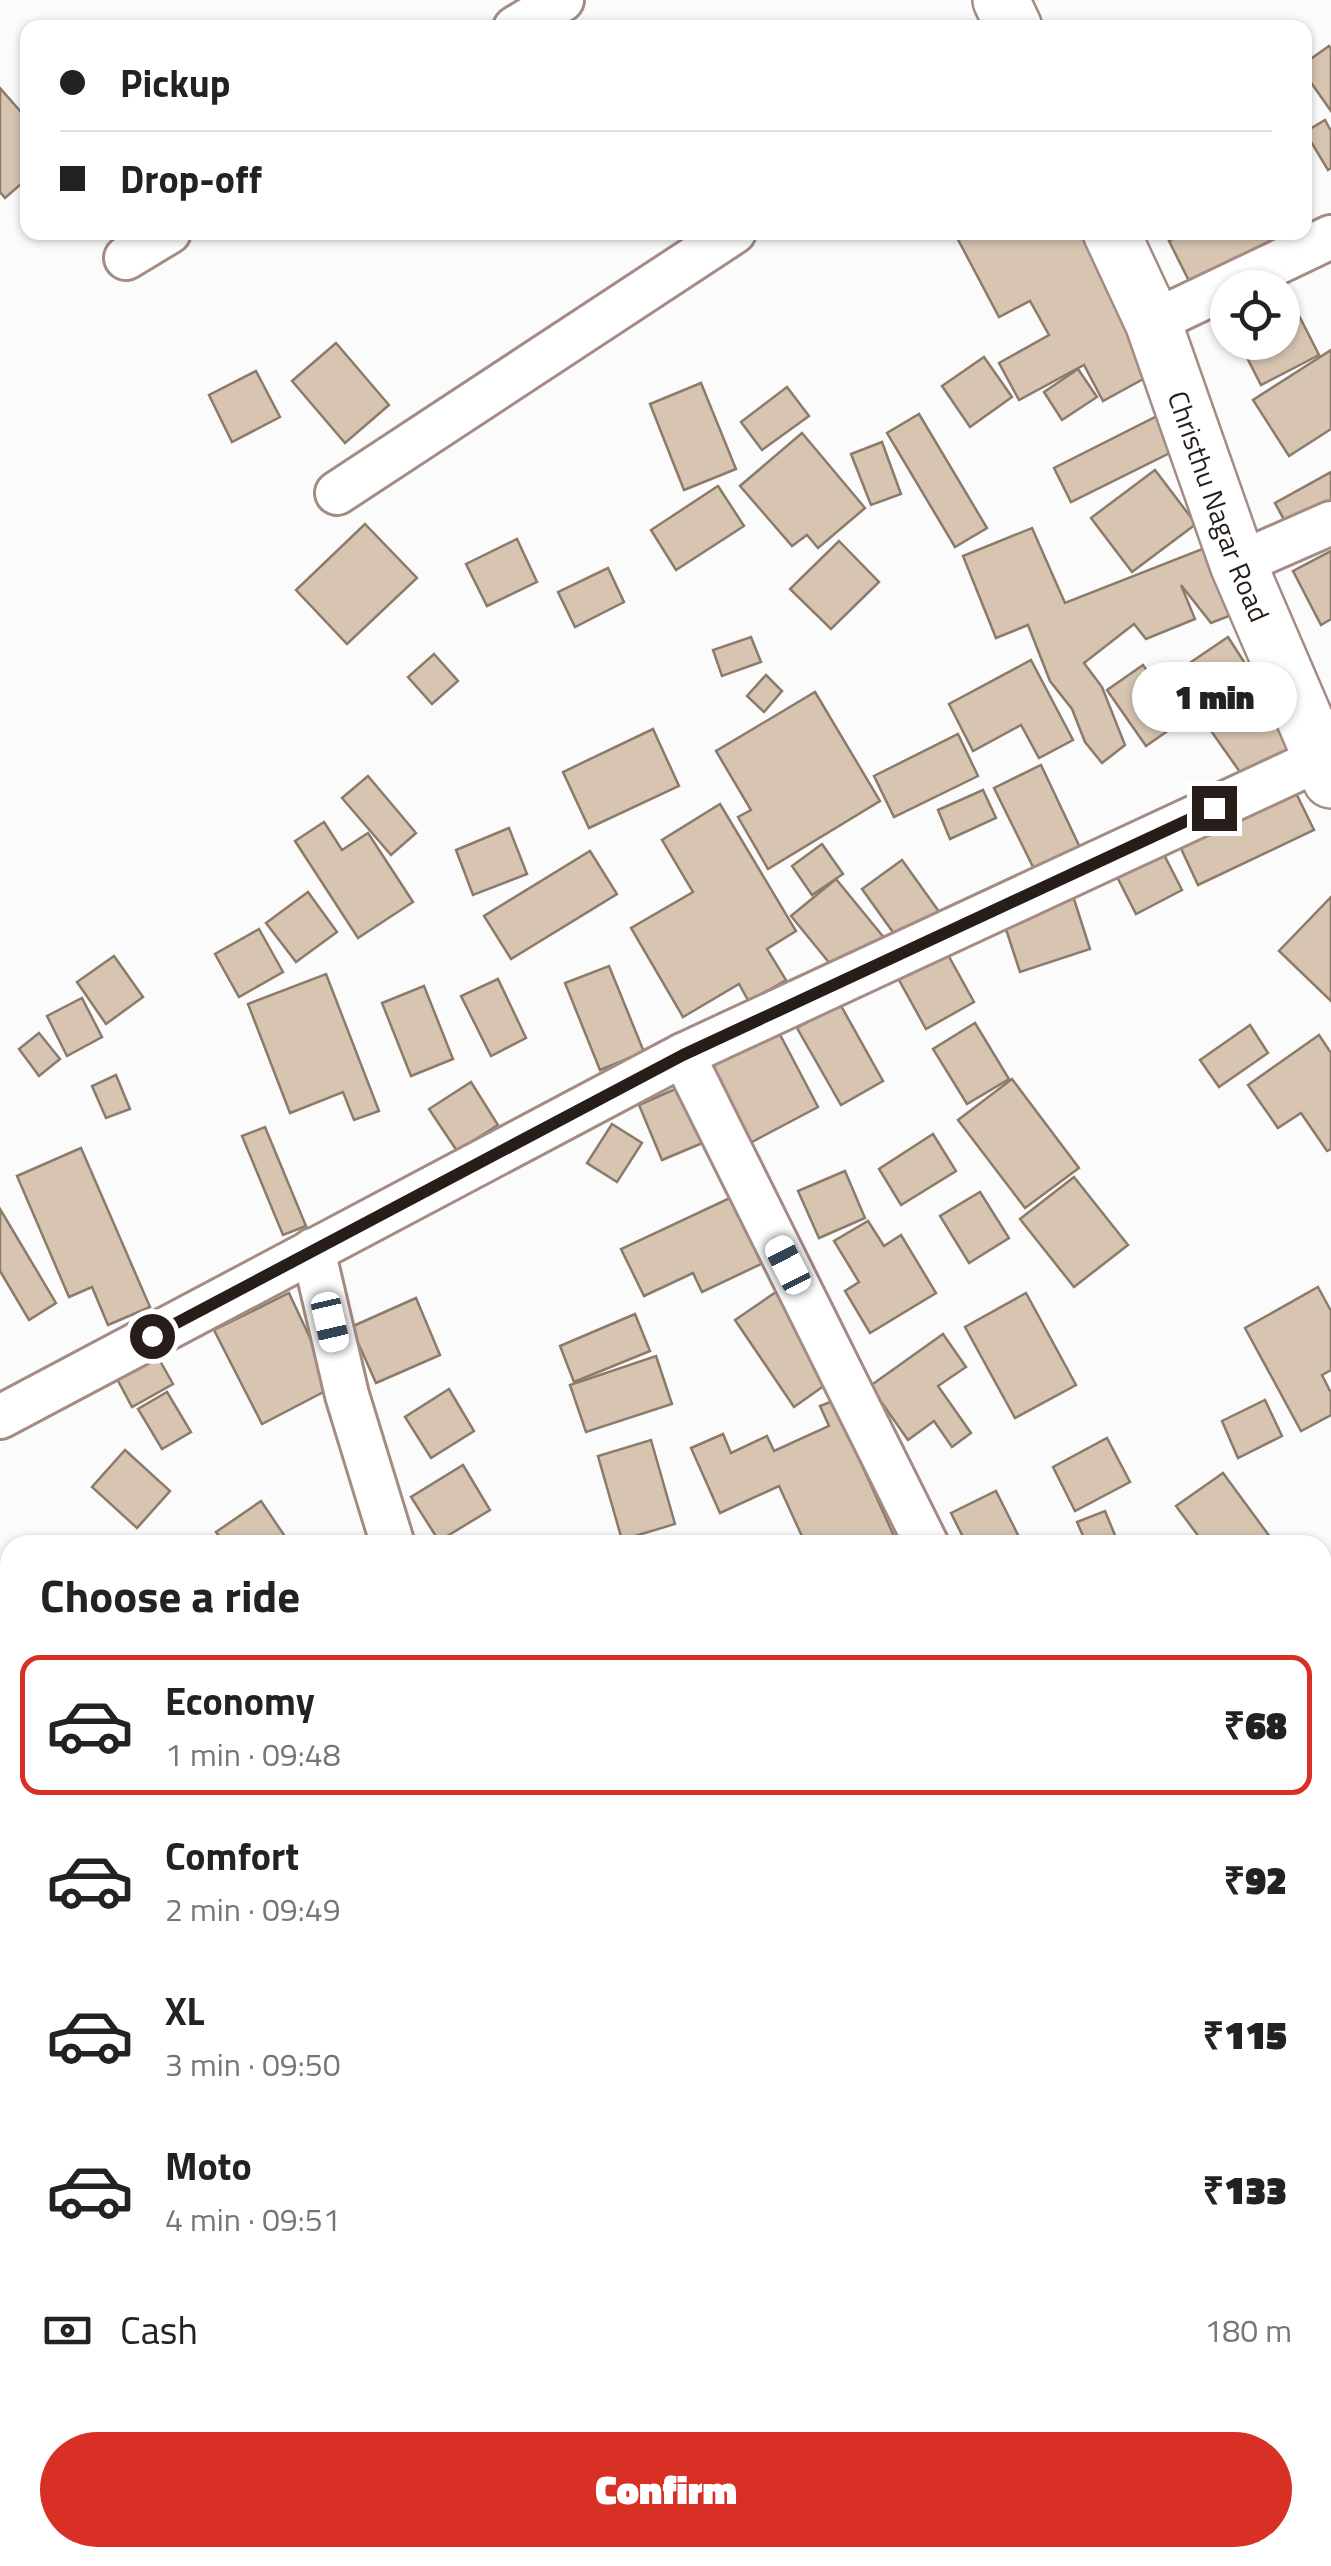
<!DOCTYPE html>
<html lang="en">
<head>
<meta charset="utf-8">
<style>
	body { margin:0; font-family:"Titillium Web",sans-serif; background:#f6f6f6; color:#222; height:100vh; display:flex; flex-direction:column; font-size:38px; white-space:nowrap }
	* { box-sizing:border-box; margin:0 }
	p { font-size:32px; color:#767676 }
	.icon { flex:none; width:55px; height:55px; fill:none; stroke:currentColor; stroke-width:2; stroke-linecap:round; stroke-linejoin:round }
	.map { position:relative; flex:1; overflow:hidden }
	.drawer { position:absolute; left:0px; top:1535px; width:1332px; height:1032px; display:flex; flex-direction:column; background:#fff; border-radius:30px 30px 0 0; box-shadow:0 2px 8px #0004 }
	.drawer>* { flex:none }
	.guide { position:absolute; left:20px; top:20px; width:1292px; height:220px; border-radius:20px; box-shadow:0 2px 8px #0004; display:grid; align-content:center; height:220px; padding:0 40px; background:#fff }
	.buttons { position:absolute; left:1210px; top:270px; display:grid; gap:20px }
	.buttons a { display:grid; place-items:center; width:90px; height:90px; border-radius:50%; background:#fff; box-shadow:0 2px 8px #0004; font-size:50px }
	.end { position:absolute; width:45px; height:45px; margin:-22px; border:12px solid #271e1a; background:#fff; box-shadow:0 0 0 5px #fff }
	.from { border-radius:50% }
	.bubble { position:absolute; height:70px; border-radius:35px; background:#fff; box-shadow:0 2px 8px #0004; font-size:32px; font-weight:800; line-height:70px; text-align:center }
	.car { position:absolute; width:30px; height:60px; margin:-30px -15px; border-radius:12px; box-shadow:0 0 8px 2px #0007; background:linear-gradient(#fff 24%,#345 0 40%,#fff 0 76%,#345 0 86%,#fff 0) }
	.guide b { display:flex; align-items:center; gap:35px; height:95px; font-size:38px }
	.guide b+b { border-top:2px solid #e0e0e0 }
	.guide i { width:25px; height:25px; background:#222 }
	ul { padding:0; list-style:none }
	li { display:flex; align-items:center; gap:30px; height:140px; margin:0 20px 15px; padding:0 20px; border:5px solid transparent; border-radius:20px }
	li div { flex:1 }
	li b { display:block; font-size:38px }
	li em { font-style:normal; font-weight:800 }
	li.on { border-color:#d93025 }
	li>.icon { width:90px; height:90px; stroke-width:1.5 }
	h2 { padding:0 40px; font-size:45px; line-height:120px }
	.pay { display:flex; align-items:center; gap:25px; height:110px; padding:0 40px; font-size:38px }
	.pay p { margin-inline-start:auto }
	.action { display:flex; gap:20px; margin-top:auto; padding:20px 40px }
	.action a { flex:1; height:115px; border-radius:60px; background:#d93025; color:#fff; font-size:40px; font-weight:800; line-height:115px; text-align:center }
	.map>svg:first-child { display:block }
</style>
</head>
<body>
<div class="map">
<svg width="1331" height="2566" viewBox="0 0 1331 2566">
	<rect width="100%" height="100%" fill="#fbfbfb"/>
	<g fill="#d7c5b2" stroke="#8c7b6a" stroke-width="2.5">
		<polygon points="1329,46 1331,49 1331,111 1305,74 1305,63"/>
		<polygon points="0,88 28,120 28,178 5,198 0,192"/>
		<polygon points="1325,120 1331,131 1331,168 1328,170 1305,132"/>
		<polygon points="954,232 1120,232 1176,361 1103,401 1084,365 1019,400 999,363 1049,335 1030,301 999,317"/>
		<polygon points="1185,232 1305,232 1207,317 1169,241"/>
		<polygon points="1287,292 1319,355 1261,385 1239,342 1282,342 1282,294"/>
		<polygon points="336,343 389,405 345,443 292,381"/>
		<polygon points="1331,350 1331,429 1289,456 1253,400"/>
		<polygon points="984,357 1012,397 970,427 942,386"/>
		<polygon points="1078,369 1097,397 1062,420 1044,392"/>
		<polygon points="256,371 280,417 232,442 209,395"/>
		<polygon points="701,383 736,469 684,490 650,404"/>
		<polygon points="787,387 809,416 762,450 741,422"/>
		<polygon points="1183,403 1200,438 1071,502 1054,468"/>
		<polygon points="919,414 987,528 955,547 887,433"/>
		<polygon points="802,433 865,508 818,548 807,535 792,546 740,486"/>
		<polygon points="882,442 901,494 871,505 851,454"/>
		<polygon points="1155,470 1196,524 1132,572 1091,518"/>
		<polygon points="1331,472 1331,523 1296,542 1275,503"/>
		<polygon points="718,486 744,526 676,570 651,530"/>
		<polygon points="365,524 417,578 347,644 296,590"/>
		<polygon points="1032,528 1065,603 1220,542 1252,607 1211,623 1181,585 1195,619 1146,639 1134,624 1084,663 1102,687 1125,745 1102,763 1085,742 1072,709 1050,681 1028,625 996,638 963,556"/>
		<polygon points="517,539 537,582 487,606 466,564"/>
		<polygon points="839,541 879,582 831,629 790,589"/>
		<polygon points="1331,551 1331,619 1321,625 1293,571"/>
		<polygon points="608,568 624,602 575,627 558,592"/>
		<polygon points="751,637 761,662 722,676 713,650"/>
		<polygon points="1228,637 1257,682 1191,725 1163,681"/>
		<polygon points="434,654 458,681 432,704 408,677"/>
		<polygon points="1031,660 1073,740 1039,758 1021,725 973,751 949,704"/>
		<polygon points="1143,665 1182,721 1146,746 1107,690"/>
		<polygon points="766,675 782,691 764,712 747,696"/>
		<polygon points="1277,679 1315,732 1247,782 1209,728"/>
		<polygon points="815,692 880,801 768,869 738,817 751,810 716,751"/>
		<polygon points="653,729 679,786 589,828 563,772"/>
		<polygon points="958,734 978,776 894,817 874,776"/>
		<polygon points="1041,765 1083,854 1038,877 994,788"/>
		<polygon points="368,776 416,833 391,855 342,798"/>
		<polygon points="1293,787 1314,830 1198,885 1178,842"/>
		<polygon points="983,790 996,818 950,839 938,810"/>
		<polygon points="720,804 796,931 767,949 786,980 749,1002 739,984 683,1017 631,928 693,892 662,840"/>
		<polygon points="324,822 342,850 368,833 413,902 358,938 295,841"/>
		<polygon points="509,828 527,874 473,895 456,850"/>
		<polygon points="1158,843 1182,890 1136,914 1112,867"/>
		<polygon points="822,844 843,874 812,895 792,866"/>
		<polygon points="590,851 617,894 511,959 484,916"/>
		<polygon points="902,860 950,927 910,956 862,889"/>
		<polygon points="836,879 890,945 845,982 791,916"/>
		<polygon points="308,892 337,932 296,962 266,923"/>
		<polygon points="1073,896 1090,949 1020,972 1003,920"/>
		<polygon points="1331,897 1331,1001 1279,951"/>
		<polygon points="259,929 283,972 239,997 215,954"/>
		<polygon points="947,953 974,1002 926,1029 899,980"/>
		<polygon points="114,956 143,997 106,1024 77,982"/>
		<polygon points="609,966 644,1052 600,1070 565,983"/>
		<polygon points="326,974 379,1111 354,1120 343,1092 290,1113 248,1004"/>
		<polygon points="498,979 526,1038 491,1056 461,996"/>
		<polygon points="424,986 453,1059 411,1076 382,1003"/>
		<polygon points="82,998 102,1037 67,1056 47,1016"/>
		<polygon points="840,1004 883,1081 841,1105 797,1028"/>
		<polygon points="975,1023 1009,1079 967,1104 933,1049"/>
		<polygon points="1250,1025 1268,1053 1219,1087 1200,1060"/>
		<polygon points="776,1027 818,1107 748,1144 707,1064"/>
		<polygon points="39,1033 60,1059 39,1076 19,1049"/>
		<polygon points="1319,1035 1331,1053 1331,1149 1327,1151 1301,1113 1278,1128 1248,1085"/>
		<polygon points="116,1075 130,1109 106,1118 92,1086"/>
		<polygon points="1012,1079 1079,1168 1025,1208 958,1120"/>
		<polygon points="471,1082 498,1125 457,1151 429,1109"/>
		<polygon points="689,1083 712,1139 662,1160 639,1105"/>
		<polygon points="612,1124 642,1143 617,1182 587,1163"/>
		<polygon points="265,1127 306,1226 283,1235 242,1136"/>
		<polygon points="933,1134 956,1171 901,1205 879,1169"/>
		<polygon points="81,1148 150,1307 108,1325 92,1287 69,1297 17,1176"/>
		<polygon points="845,1171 865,1218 819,1238 798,1191"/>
		<polygon points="1074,1177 1128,1245 1074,1287 1020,1219"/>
		<polygon points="747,1190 778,1256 702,1292 693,1273 644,1296 621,1249"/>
		<polygon points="980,1192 1009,1238 969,1263 940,1216"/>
		<polygon points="0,1209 56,1303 29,1320 0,1271"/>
		<polygon points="868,1221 884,1246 901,1235 936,1293 870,1333 845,1291 859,1282 834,1241"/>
		<polygon points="1318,1287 1331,1311 1331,1370 1322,1375 1331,1393 1331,1415 1301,1431 1245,1328"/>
		<polygon points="776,1292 835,1378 794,1407 735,1320"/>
		<polygon points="289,1293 333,1387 262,1424 214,1330"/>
		<polygon points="1026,1293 1076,1385 1015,1418 965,1327"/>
		<polygon points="416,1298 440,1355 376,1383 351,1327"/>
		<polygon points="635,1314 650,1351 574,1382 560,1346"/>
		<polygon points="943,1334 966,1367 938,1386 971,1433 952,1447 934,1421 908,1440 870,1386"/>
		<polygon points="155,1352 173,1384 132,1407 115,1375"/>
		<polygon points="656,1356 672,1404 586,1432 570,1385"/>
		<polygon points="449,1389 474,1431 431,1458 405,1417"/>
		<polygon points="167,1392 191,1432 162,1449 138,1409"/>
		<polygon points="1265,1400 1282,1436 1238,1458 1222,1421"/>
		<polygon points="833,1401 898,1545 806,1545 779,1486 720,1513 691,1448 723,1434 731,1453 767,1436 774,1451 829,1426 820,1406"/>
		<polygon points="1107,1438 1130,1482 1075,1511 1053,1467"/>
		<polygon points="651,1440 675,1524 622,1540 598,1456"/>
		<polygon points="125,1450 170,1491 137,1528 92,1487"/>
		<polygon points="463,1465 490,1510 439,1541 411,1497"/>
		<polygon points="1223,1473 1273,1541 1267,1545 1205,1545 1176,1506"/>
		<polygon points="996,1491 1023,1545 967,1545 951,1513"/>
		<polygon points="261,1501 286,1538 276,1545 225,1545 216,1532"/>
		<polygon points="1105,1511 1119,1545 1087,1545 1077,1522"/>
		<polygon points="10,1664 10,1696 1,1701 0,1669"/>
		<polygon points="0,1940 10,1958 10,2003 0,2009"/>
		<polygon points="1331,2329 1331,2389 1322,2390 1322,2330"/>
		<polygon points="1331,2397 1331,2455 1322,2457 1322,2399"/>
		<polygon points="0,2491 10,2531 10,2558 19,2566 0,2566"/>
		<polygon points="97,2558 158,2558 160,2566 80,2566 79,2562"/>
		<polygon points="232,2558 235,2566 167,2566 164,2559"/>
		<polygon points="346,2558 439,2558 442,2566 349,2566"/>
		<polygon points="825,2558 895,2558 874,2566 828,2566"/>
		<polygon points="1113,2558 1220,2558 1223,2566 1080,2566"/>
	</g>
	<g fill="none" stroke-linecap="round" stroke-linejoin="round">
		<defs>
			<g id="street">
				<polyline points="515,28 562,0"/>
				<polyline points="126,258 169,232"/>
				<polyline points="1153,322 1331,237"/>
				<polyline points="337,493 734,232"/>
				<polyline points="1238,564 1331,523"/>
				<polyline points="683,1055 927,1545"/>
				<polyline points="313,1250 347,1395 393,1545"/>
				<polyline points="0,1417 683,1055 1320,759"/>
				<polyline points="0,1907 10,1903"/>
				<polyline points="0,2071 10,2069"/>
				<polyline points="1322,2124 1331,2121"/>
				<polyline points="0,2340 10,2426"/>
				<polyline points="25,2558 26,2566"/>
				<polyline points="721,2558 723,2566"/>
				<polyline points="1251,2558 1252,2566"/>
			</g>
			<g id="secondary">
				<polyline points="1001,0 1014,28"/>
				<path id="s1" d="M1111,232l42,90 85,242 93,216"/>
			</g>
		</defs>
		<use href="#street" stroke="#a48b83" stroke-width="48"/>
		<use href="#secondary" stroke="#a48b83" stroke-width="60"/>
		<use href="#street" stroke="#fff" stroke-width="42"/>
		<use href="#secondary" stroke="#fff" stroke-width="55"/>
	</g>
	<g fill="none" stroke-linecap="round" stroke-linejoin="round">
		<polyline stroke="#271e1a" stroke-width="12" points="152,1336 683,1055 1214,808"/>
	</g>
	<g text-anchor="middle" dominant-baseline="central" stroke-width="9" stroke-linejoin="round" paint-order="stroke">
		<g font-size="28" fill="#271e1a" stroke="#fff">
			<text stroke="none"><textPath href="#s1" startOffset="295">Christhu Nagar Road</textPath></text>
		</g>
	</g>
</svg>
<div class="buttons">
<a><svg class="icon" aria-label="locate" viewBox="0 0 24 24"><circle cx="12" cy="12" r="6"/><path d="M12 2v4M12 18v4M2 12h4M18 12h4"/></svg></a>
</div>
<i class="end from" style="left:152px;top:1336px"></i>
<i class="end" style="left:1214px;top:808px"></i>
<div class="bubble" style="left:1132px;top:662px;width:165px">1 min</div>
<i class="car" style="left:788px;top:1265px;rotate:333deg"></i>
<i class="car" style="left:330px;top:1322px;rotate:167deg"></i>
<div class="guide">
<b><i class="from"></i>Pickup</b>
<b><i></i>Drop-off</b>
</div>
<section class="drawer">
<h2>Choose a ride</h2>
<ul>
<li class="on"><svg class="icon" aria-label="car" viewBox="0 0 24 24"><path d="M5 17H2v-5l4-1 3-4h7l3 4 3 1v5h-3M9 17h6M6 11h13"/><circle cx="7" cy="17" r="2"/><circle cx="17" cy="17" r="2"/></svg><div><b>Economy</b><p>1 min · 09:48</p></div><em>₹68</em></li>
<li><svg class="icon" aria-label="car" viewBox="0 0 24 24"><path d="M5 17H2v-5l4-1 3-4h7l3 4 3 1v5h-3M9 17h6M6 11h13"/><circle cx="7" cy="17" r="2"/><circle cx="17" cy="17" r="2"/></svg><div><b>Comfort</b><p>2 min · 09:49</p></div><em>₹92</em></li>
<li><svg class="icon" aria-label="car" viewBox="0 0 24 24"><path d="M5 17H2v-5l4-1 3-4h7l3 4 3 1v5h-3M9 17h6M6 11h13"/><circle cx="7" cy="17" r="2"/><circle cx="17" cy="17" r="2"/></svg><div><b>XL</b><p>3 min · 09:50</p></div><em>₹115</em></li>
<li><svg class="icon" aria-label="car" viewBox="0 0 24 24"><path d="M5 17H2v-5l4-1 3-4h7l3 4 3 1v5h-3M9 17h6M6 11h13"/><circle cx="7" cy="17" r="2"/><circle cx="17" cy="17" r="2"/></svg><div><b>Moto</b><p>4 min · 09:51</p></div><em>₹133</em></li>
</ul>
<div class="pay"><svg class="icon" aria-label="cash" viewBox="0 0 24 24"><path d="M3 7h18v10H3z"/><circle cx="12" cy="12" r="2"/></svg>Cash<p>180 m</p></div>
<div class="action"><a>Confirm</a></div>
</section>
</div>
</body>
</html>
